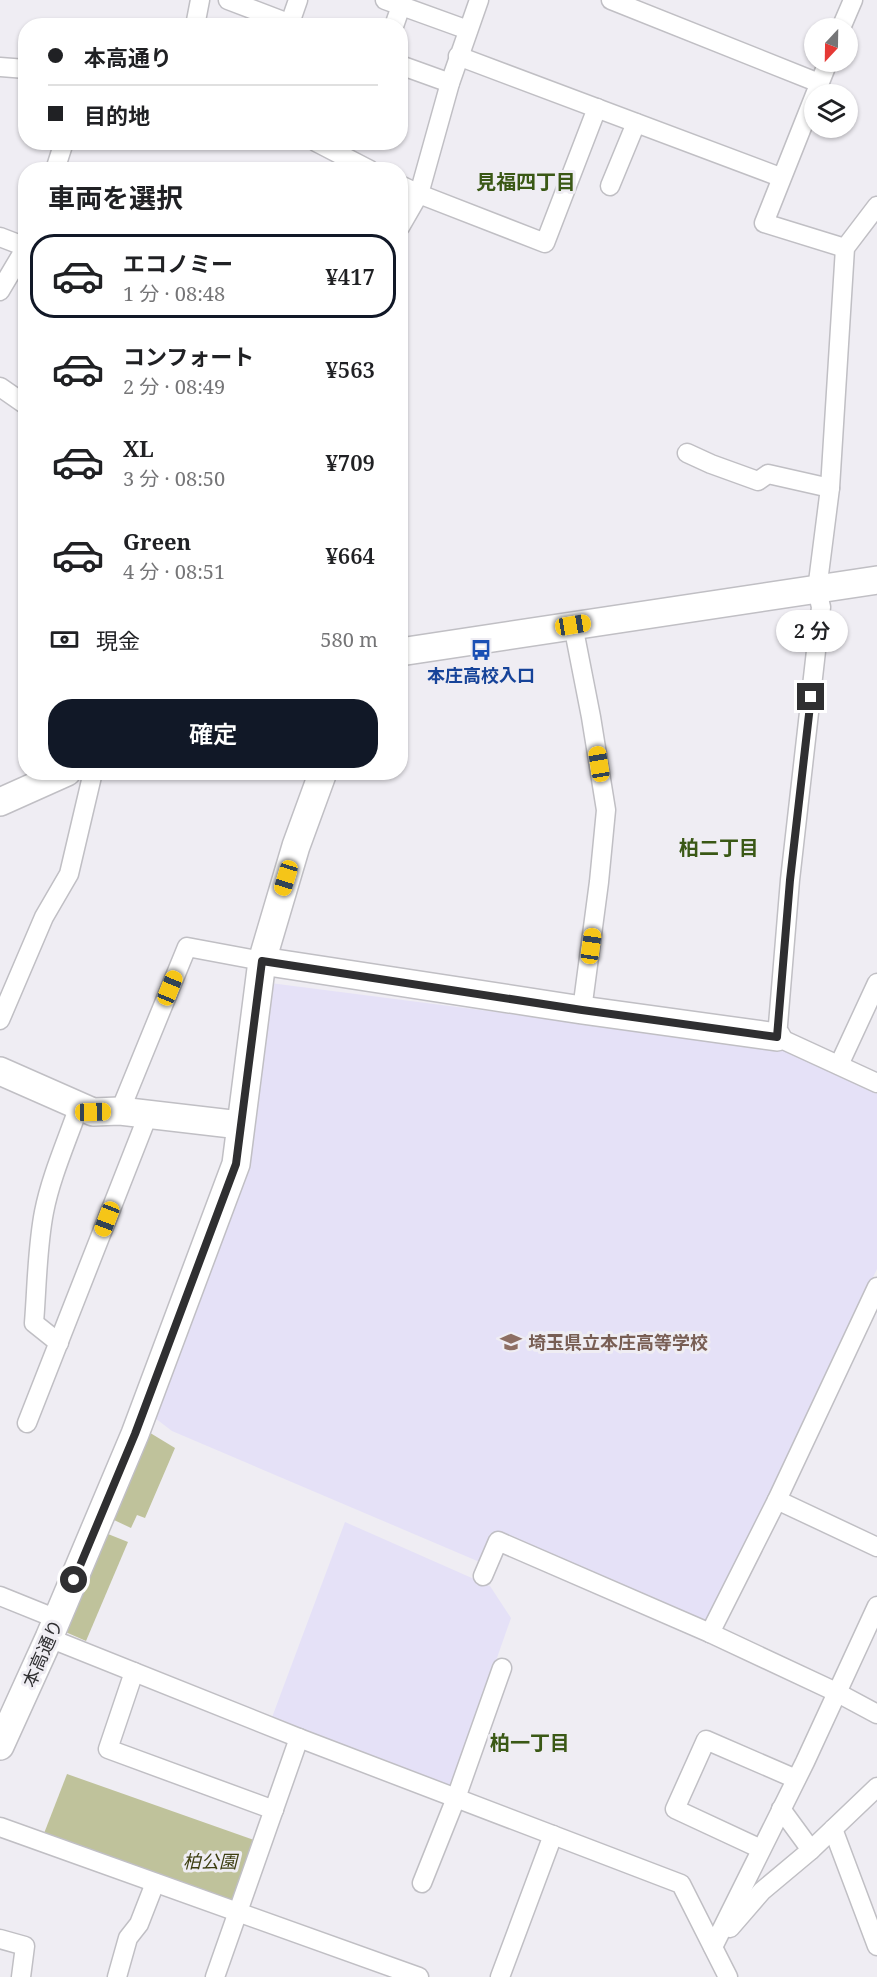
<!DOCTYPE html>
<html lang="ja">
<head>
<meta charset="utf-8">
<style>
	body { margin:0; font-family:"Noto Serif","Noto Sans JP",serif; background:#f6f6f6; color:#202124; height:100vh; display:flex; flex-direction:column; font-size:22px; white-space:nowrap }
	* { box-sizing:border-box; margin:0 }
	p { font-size:20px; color:#757577 }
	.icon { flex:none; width:33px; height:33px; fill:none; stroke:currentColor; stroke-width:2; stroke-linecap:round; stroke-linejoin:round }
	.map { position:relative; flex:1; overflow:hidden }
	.details { position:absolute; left:18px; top:162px; width:390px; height:618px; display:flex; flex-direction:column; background:#fff; border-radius:24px; box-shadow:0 2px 4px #0004 }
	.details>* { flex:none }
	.banner { position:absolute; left:18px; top:18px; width:390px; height:132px; border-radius:24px; box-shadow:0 2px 4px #0004; display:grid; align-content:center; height:132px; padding:0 30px; background:#fff }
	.needle { width:39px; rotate:202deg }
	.buttons { position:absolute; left:804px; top:18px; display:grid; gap:12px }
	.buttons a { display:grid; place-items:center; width:54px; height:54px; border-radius:50%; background:#fff; box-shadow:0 2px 4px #0004; font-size:30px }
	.end { position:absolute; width:27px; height:27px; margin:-14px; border:8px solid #2f2f31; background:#fff; box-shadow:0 0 0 3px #fff }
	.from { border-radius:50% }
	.bubble { position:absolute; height:42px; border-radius:21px; background:#fff; box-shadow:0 2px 4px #0004; font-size:20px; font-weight:600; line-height:42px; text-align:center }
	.car { position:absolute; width:18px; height:36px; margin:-18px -9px; border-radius:8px; box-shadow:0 0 4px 2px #0007; background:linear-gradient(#f5c518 24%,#345 0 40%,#f5c518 0 76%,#345 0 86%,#f5c518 0) }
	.banner b { display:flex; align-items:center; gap:21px; height:57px; font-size:22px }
	.banner b+b { border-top:2px solid #e0e0e0 }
	.banner i { width:15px; height:15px; background:#202124 }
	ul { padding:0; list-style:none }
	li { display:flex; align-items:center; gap:18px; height:84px; margin:0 12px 9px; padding:0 18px; border:3px solid transparent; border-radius:24px }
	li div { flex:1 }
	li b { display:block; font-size:22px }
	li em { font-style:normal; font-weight:600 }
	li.selected { border-color:#111827 }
	li>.icon { width:54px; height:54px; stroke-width:1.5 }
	h2 { padding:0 30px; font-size:27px; line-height:72px }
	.pay { display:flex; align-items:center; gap:15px; height:66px; padding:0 30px; font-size:22px }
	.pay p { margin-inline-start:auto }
	.button { display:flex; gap:12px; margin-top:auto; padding:12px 30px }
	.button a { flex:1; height:69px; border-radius:24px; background:#111827; color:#fff; font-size:24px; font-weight:600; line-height:69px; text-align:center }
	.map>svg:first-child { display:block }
</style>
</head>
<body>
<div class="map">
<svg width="877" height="1977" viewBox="0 0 877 1977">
	<rect width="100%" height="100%" fill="#efedf3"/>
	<g fill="#e5e1f7">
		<polygon points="270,983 778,1048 877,1094 877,1269 709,1622 704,1624 494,1535 482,1563 172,1431 151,1415 246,1165"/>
		<polygon points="345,1522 490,1586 511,1618 451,1789 271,1720"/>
	</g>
	<g fill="#bfc29b">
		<polygon points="147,1431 175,1448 145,1518 137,1515 131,1528 114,1520 111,1516"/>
		<polygon points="103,1532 128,1542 86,1641 61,1630"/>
		<polygon points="67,1774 254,1840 234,1898 226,1902 43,1836"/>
	</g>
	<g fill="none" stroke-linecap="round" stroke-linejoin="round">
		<defs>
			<g id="street">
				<polyline points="228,0 296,26"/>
				<polyline points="385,0 468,30"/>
				<polyline points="611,0 819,83"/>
				<polyline points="290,23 298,0"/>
				<polyline points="195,26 200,0"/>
				<polyline points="394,26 401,6"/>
				<polyline points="841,28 853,0"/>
				<polyline points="458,56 780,177"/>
				<polyline points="828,62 764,223 845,248"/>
				<polyline points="400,65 450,83"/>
				<polyline points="0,67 26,69"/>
				<polyline points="316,142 370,170"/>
				<polyline points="55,170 64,142"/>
				<polyline points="400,185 419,194 545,243 597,108"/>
				<polyline points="610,186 636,123"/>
				<polyline points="877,206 845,248 830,488 817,590 821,607 790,880 777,1037 877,1083"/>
				<polyline points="400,227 419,194 450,83 479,0"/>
				<polyline points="0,237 26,247"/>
				<polyline points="0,291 26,247"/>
				<polyline points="0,387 26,405"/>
				<polyline points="687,453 711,464 758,481 768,474 830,488"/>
				<polyline points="573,625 591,717 606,810 599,882 582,1010"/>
				<polyline points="0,1020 44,917 69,874 93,772"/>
				<polyline points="839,1065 877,983"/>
				<polyline points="120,1111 187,947 262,961"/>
				<polyline points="877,1287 777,1500 710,1633 836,1692 877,1714"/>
				<path d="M59,1343l-25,-20c3,-37 3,-75 10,-111 7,-36 23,-71 35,-106"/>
				<polyline points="27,1423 148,1115"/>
				<polyline points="777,1500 877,1547"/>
				<polyline points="483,1576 498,1541 710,1633"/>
				<polyline points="0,1596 57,1619"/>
				<polyline points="49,1638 299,1738 681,1884 728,1977"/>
				<polyline points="134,1672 108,1749 274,1810"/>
				<polyline points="781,1809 811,1850"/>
				<polyline points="0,1827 419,1977"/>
				<polyline points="833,1829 877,1946"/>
				<polyline points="761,1849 675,1809 706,1740 796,1779"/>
				<polyline points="422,1883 456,1798 502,1668"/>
				<polyline points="730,1928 762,1891 811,1850 877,1787"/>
				<polyline points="0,1939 25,1946 21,1977"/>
				<polyline points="713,1947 805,1762 877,1606"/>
				<polyline points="117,1977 128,1938 139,1924 155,1883"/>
				<polyline points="215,1977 299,1738"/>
				<polyline points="500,1977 553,1835"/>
			</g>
			<g id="secondary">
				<polyline points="400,652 877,580"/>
				<polyline points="0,802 67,772"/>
				<polyline points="262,961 582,1010 777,1037"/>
				<polyline points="0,1071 93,1112 120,1111 240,1125"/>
				<polyline points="0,1746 49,1638 135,1434 236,1164 262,961 296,846 323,772"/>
			</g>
		</defs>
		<use href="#street" stroke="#c0bfc4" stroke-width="21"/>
		<use href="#secondary" stroke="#c0bfc4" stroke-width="30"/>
		<use href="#street" stroke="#fff" stroke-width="18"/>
		<use href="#secondary" stroke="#fff" stroke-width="27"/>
	</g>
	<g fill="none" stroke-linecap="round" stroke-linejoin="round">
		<polyline stroke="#2f2f31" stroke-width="8" points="74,1580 135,1434 236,1164 262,961 582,1010 777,1037 790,880 811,697"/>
	</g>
	<defs>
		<symbol id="bus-bare" viewBox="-9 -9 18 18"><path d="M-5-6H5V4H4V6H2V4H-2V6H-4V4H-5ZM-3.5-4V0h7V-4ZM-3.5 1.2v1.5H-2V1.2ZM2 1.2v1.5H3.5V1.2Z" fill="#1a4fb4" stroke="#efedf3" stroke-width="2.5" paint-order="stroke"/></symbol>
		<symbol id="school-bare" viewBox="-9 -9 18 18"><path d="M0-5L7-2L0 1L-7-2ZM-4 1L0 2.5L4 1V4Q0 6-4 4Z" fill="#8d6e63" stroke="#efedf3" stroke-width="2.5" paint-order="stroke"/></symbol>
	</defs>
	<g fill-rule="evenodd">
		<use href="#bus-bare" x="466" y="635" width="30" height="30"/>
		<use href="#school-bare" x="496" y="1327" width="30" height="30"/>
	</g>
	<g text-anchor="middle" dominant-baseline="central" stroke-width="6" stroke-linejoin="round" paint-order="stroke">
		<g font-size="18" font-weight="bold" fill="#164399" stroke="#efedf3">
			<text x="481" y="675">本庄高校入口</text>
		</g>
		<g font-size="18" font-weight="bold" fill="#785e54" stroke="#efedf3" text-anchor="start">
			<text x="528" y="1342">埼玉県立本庄高等学校</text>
		</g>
		<g font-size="18" fill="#2f2f31" stroke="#efedf3">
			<text transform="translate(42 1653) rotate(-66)">本高通り</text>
		</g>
		<g font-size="18" font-style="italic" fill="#3d3e11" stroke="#efedf3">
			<text x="210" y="1861">柏公園</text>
		</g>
		<g font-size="20" font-weight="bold" fill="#3a5815" stroke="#efedf3">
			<text x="526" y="181">見福四丁目</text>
			<text x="719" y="847">柏二丁目</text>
			<text x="530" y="1742">柏一丁目</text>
		</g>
	</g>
</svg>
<div class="buttons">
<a><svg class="needle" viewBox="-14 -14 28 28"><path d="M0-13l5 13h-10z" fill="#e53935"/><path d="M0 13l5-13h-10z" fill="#757577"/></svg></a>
<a><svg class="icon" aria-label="layers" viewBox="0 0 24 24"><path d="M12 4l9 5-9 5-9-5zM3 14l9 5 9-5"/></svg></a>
</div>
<i class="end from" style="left:74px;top:1580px"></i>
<i class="end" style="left:811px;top:697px"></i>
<div class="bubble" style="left:776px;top:610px;width:72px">2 分</div>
<i class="car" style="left:573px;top:625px;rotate:81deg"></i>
<i class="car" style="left:599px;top:764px;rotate:351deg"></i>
<i class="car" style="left:286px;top:878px;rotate:197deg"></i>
<i class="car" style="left:591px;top:946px;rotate:8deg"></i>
<i class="car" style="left:170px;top:988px;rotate:22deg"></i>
<i class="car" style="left:93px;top:1112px;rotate:89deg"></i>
<i class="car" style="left:107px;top:1219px;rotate:201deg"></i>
<div class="banner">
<b><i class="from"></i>本高通り</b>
<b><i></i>目的地</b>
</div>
<section class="details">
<h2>車両を選択</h2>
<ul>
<li class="selected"><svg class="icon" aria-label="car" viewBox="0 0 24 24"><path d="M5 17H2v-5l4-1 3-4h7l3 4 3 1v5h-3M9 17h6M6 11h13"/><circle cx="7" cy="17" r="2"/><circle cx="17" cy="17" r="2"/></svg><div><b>エコノミー</b><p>1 分 · 08:48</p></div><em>¥417</em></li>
<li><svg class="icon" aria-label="car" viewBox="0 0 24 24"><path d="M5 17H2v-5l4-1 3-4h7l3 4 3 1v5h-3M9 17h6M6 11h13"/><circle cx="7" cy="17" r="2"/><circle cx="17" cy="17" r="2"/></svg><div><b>コンフォート</b><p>2 分 · 08:49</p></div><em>¥563</em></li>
<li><svg class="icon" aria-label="car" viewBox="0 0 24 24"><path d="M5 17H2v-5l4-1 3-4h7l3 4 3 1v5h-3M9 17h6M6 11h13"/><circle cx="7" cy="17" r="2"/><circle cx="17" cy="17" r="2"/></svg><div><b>XL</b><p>3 分 · 08:50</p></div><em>¥709</em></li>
<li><svg class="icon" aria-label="car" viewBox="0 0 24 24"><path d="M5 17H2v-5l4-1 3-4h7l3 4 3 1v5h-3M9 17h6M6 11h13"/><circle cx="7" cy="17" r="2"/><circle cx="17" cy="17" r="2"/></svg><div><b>Green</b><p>4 分 · 08:51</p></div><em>¥664</em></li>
</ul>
<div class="pay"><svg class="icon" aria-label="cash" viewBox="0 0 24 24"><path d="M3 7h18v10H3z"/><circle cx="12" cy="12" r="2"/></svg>現金<p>580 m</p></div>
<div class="button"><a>確定</a></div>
</section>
</div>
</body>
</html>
